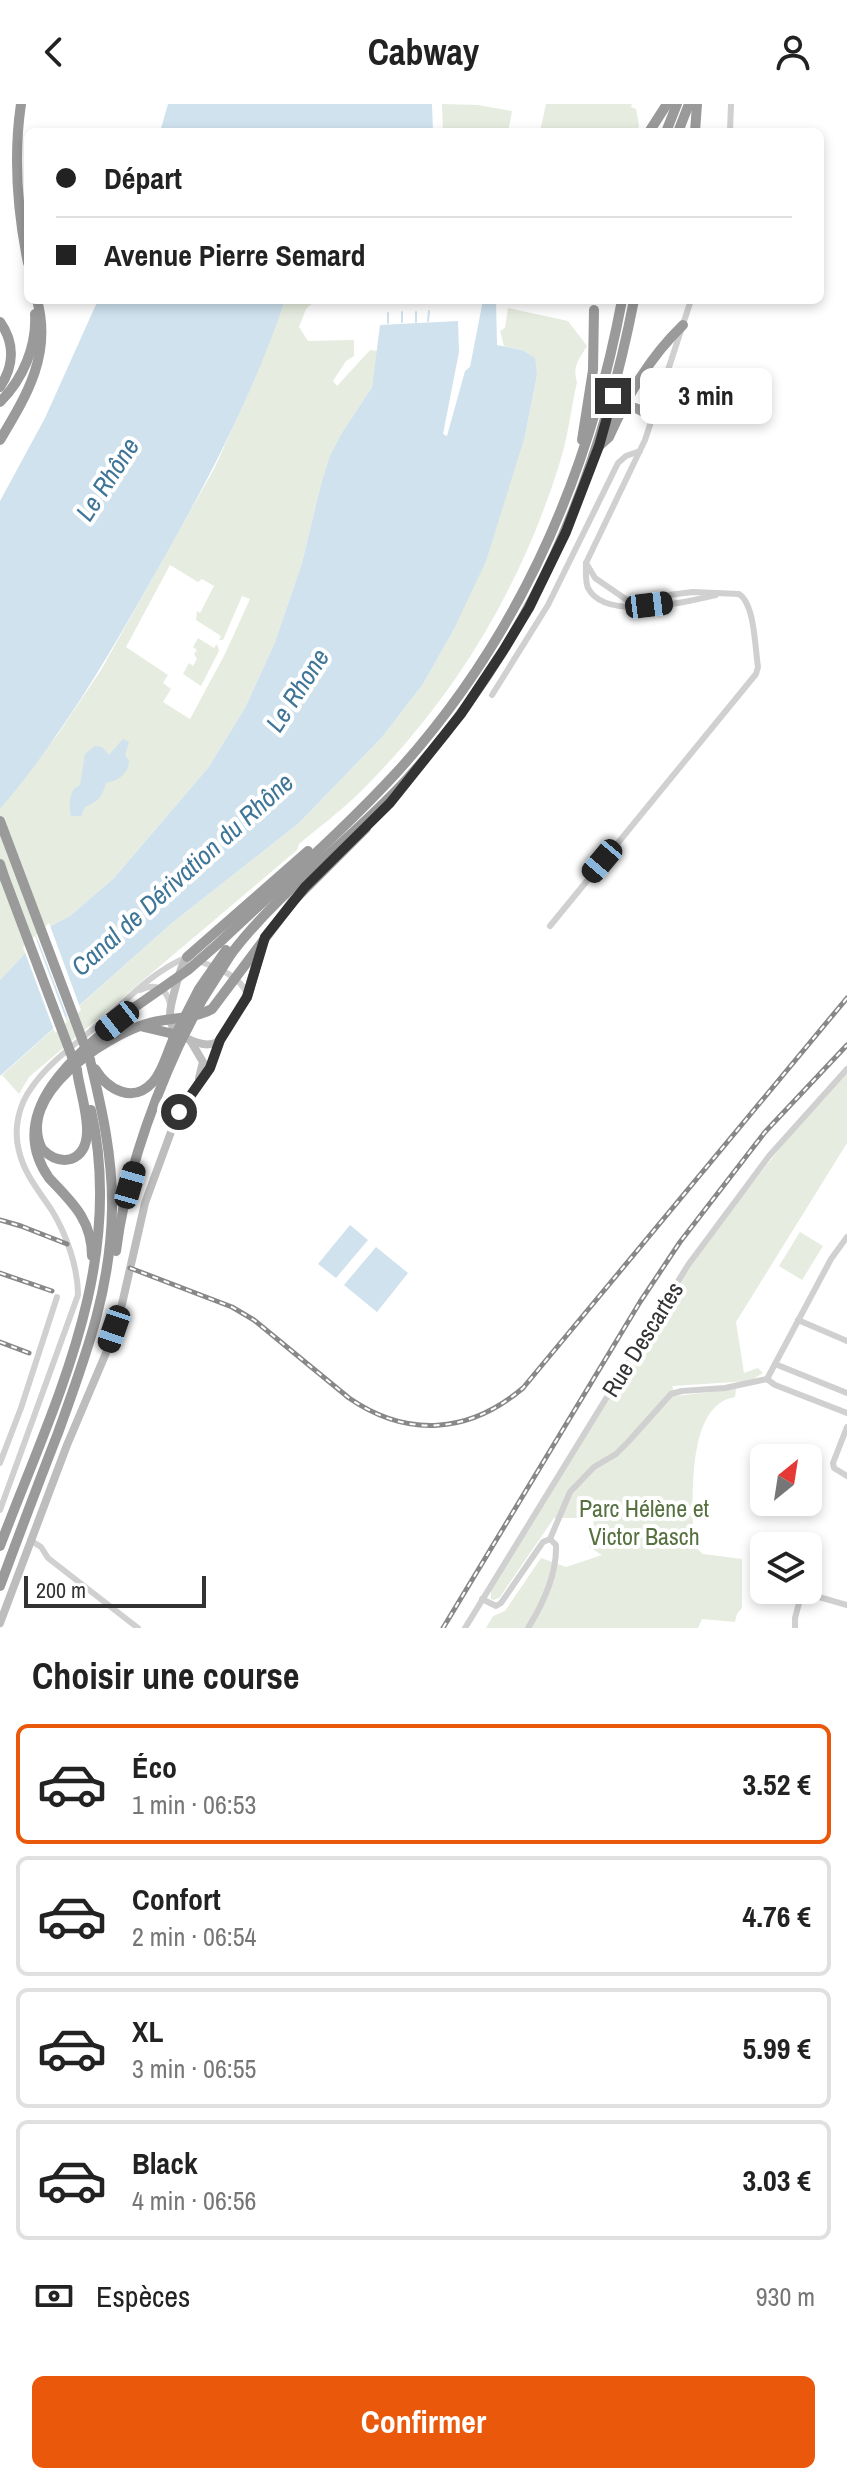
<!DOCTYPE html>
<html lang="fr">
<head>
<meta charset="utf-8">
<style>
	body { margin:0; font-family:"Archivo Narrow",sans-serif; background:#f6f6f6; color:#222; height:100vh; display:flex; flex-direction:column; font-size:30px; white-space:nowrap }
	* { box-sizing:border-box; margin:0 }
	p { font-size:26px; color:#767676 }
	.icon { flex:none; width:44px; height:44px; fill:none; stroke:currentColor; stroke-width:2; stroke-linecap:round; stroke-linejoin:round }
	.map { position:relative; height:1524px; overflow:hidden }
	.side { display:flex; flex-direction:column; background:#fff; flex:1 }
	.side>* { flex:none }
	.banner { position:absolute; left:24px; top:24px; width:800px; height:176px; border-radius:12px; box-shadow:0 4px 12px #0003; display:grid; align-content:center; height:176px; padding:0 32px; background:#fff }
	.needle { width:52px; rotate:30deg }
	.controls { position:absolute; left:750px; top:1340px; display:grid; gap:16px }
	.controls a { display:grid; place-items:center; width:72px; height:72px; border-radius:12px; background:#fff; box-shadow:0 4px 12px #0003; font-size:40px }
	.scale { position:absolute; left:24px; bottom:20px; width:182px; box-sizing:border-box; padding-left:8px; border:4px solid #333; border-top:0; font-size:22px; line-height:28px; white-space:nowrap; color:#333; -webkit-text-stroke:6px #fff; paint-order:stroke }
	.end { position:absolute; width:36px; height:36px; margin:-18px; border:10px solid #333; background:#fff; box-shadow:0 0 0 4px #fff }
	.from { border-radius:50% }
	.bubble { position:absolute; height:56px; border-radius:12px; background:#fff; box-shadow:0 4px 12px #0003; font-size:26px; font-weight:700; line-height:56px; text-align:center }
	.car { position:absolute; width:24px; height:48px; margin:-24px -12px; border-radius:10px; box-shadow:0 0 6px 2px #0007; background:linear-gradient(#222 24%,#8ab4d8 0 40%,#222 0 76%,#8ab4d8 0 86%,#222 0) }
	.banner b { display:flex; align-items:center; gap:28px; height:76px; font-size:30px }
	.banner b+b { border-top:2px solid #e0e0e0 }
	.banner i { width:20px; height:20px; background:#222 }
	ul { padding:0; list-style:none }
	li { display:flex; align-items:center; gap:24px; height:120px; margin:0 16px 12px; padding:0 16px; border:4px solid #e0e0e0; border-radius:12px }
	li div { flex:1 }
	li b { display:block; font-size:30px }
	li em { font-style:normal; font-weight:700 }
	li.selected { border-color:#ea580c }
	li>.icon { width:72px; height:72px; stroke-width:1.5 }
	h2 { padding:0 32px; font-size:36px; line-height:96px }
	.pay { display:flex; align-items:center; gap:20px; height:88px; padding:0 32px; font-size:30px }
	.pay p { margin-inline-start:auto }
	.cta { display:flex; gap:16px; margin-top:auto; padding:16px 32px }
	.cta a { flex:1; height:92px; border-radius:12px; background:#ea580c; color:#fff; font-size:32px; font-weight:700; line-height:92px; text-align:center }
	header { display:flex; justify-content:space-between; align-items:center; height:104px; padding:0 32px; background:#fff; font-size:36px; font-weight:700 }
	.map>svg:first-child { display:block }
</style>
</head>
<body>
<header><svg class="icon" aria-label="back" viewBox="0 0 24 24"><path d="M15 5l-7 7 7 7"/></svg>Cabway<svg class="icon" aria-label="person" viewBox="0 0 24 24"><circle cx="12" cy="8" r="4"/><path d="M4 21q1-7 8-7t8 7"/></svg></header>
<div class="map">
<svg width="847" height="1524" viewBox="0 0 847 1524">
	<rect width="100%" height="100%" fill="#fff"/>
	<g fill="#e6ecdf" fill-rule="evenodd">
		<polygon points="442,0 478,1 512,7 508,28 443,28"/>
		<polygon points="546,0 632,0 631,3 636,5 639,21 637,28 540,28"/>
		<path d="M285,196h31l-10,9 -7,18 9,14 46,-1v16l-8,5 -13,20 4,5 33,-36 7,1 -5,36 -29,44 -23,57 -18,75 -27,79 -30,66 -37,60 -94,110 -44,38 -19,10 -51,54v-171l58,-75 43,-64 114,-203 32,-71zM170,461l28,17 4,-3 12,7 -14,27 -3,-2 -1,9 25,16 -2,4h4l19,-44 8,3 -25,55 -35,65 -27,-17 8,-13 -8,-6 5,-8 -42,-28z"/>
		<path d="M508,204l60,13 19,25c-8,13 -15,21 -10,36 -6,27 -9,56 -18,83 -39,126 -109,240 -204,332 -18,17 -37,31 -56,47l-2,6 -268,227 -10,17 -17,-19 170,-152 127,-100 84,-87 40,-52 30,-53 72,-195 12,-61 -3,-17 -12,-8 -18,-4 -4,-15 5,-3z"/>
		<polygon points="198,534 214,544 217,540 219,547 201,582 183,570 189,559 193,562 197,555 194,550 197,546 193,543"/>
		<path d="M847,969v70l-111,179 8,51 14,-5 5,5 -13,8 -78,5 4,10 60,-7 -1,8c-51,8 -41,109 -42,148l10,9 39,5v49l-5,6 -2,8 -33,-3 -4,9h-212l7,-12 12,-5 36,-53 25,9 36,-12 -13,-8 9,-48 -21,19h-23l-54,79 -6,3 -3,-1v-9l165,-273 52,-77 83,-106z"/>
		<polygon points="800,1128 823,1142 802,1176 779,1162"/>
	</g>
	<g fill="#cfe2ee">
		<polygon points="168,0 432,0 433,28 160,28"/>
		<path d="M98,196h187c-34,101 -84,194 -137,286 -44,78 -90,155 -148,223v-308l45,-83z"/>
		<polygon points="483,196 496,196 497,241 522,246 535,254 537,271 525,332 486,457 453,527 423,580 383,632 299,719 172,819 0,972 0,876 51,822 70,812 114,774 208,664 245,604 275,538 302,459 320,384 330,352 343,327 372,283 380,221 458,217 459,248 443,330 447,332 465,267 470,263"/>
		<path d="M123,635l6,3 -4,13 4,6c0,13 -12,20 -23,22 -4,14 -7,18 -21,24l-4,9h-10c-2,-11 -3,-26 9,-31l5,-31 10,-8 7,1 7,8z"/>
		<polygon points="350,1121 368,1136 336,1174 318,1160"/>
		<polygon points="376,1143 408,1169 377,1208 344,1181"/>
	</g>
	<g fill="#fff">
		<polygon points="49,819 81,906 69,917 36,831"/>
		<polygon points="35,832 67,918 55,929 23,843"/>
	</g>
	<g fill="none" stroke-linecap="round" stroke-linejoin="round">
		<g stroke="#cfe2ee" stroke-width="2">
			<polyline points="402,208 402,218"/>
			<polyline points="416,208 416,218"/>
			<polyline points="388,209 388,219"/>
			<polyline points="428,217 429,207"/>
		</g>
		<g stroke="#d0d0d0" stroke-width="6">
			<polyline points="730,28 731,0"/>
			<path d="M691,196l-46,140 -59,123c0,7 -1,18 2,25 17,34 98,14 128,7"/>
			<polyline points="492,591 548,501 618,359 626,352 640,347"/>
			<path d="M550,822l206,-252 2,-7c-3,-18 -3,-63 -19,-73l-46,-2 -66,8 -32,-22 -9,-15"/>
			<path d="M196,856c18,7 45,15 51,35"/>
			<path d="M140,886c15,-7 26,-3 30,14"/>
			<polyline points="798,1216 847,1237"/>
			<polyline points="775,1260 847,1289"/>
			<polyline points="767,1275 831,1155 847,1133"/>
			<polyline points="767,1275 775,1281 847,1309"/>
			<polyline points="847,1323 833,1359 834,1364 847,1372"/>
			<polyline points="0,1359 21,1304 57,1193"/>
			<path d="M0,1406l78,-215c0,-28 -12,-62 -27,-86 -13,-19 -27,-36 -32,-58 -6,-22 0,-47 13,-64 17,-25 44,-43 67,-63 27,-23 53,-52 86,-66"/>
			<polyline points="30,1436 41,1443 48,1454 138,1524"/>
			<polyline points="482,1495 496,1502 501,1499 543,1438 550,1435 570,1388 594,1363 616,1350 628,1338 671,1290 682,1287 725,1284 767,1275"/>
			<polyline points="465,1524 688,1161 769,1052 847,965"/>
			<path d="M528,1524c15,-24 29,-55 28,-83l-6,-6"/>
			<polyline points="795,1524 795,1514 802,1488 847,1501"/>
		</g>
		<g stroke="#bdbdbd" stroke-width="8">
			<path d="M187,853c-8,12 -9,23 -13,36 -6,22 -9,36 16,47 11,4 18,7 30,1"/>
			<polyline points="190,936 203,958 199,974"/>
			<polyline points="0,1519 67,1341 106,1249 122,1200 145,1099 175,1017 184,1000 210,964 220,936 247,893"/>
		</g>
		<g stroke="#9a9a9a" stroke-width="10">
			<path d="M21,0c-8,54 -4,105 7,159"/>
			<polyline points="649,28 667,0"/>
			<polyline points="666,28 677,0"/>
			<polyline points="678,28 689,0"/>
			<polyline points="695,28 697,0"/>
			<path d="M0,218c15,21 14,44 0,65"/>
			<path d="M0,298c23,-23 37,-56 35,-88"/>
			<path d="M621,307c15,-8 19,0 32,7"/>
			<path d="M0,336c27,-45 52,-86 37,-140"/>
			<polyline points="582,336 593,266 594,206"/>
			<path d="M599,342l10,-9c19,-42 40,-79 74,-112"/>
			<polyline points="0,760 5,775"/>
			<path d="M219,839c60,-57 123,-111 179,-172 121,-134 191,-295 224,-471"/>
			<path d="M231,850c51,-67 121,-114 177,-176 124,-137 191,-299 226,-478"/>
			<polyline points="187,853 308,747"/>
			<polyline points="247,893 261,845"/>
			<polyline points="144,923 178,931"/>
			<path d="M95,965c13,21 38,35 58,13 10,-11 14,-29 20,-42"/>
			<path d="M77,966c2,23 25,78 -6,89 -11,3 -21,-2 -29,-10 -27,-54 62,-112 104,-125 22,-7 46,-4 66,-15l81,-108 73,-73"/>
			<path d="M116,1147c9,-71 34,-143 64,-208"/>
			<path d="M92,1152c0,-36 -20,-54 -43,-78 -49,-70 37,-132 86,-171"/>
			<path d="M0,1442c54,-143 126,-280 91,-436"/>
			<path d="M0,1482c19,-51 38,-102 58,-153 27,-75 53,-143 54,-224 1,-51 -10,-100 -22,-149"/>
		</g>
		<defs>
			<g id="rail">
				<polyline points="0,1116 21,1122 67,1140"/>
				<path d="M130,1164l102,39 22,13 95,78c58,40 120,36 174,-10l324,-390"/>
				<polyline points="0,1169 52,1187"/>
				<polyline points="0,1238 29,1249"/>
				<polyline points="443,1524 640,1198 680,1138 765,1028 847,941"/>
			</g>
		</defs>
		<use href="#rail" stroke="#888" stroke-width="5"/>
		<use href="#rail" stroke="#fff" stroke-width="2" stroke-dasharray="6" stroke-linecap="butt"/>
		<g stroke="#9a9a9a" stroke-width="10">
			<polyline points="0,717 90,956"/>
			<polyline points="5,775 77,966"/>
			<polyline points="135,903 188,866 219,839"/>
			<polyline points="173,936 199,885 226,846"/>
			<polyline points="180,939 202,896 231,850"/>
		</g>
	</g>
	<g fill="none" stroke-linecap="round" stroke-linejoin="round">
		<polyline stroke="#333" stroke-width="10" points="179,1008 210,964 220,936 247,893 265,833 305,783 390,699 461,610 503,547 529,504 566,428 599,342 613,292"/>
	</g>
	<g text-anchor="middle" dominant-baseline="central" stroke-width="8" stroke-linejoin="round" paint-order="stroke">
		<g font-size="24" fill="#333" stroke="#fff">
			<text transform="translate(642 1235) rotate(-58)">Rue Descartes</text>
		</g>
		<g font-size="24" fill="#56703f" stroke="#fff">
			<text x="644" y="1404">Parc Hélène et<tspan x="644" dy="28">Victor Basch</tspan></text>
		</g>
		<g font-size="26" font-style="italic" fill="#3f7597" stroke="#fff">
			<text transform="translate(107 375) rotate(-57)">Le Rhône</text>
			<text transform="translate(297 586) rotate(-57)">Le Rhone</text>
			<text transform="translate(182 770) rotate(-42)">Canal de Dérivation du Rhône</text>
		</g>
	</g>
</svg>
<div class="controls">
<a><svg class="needle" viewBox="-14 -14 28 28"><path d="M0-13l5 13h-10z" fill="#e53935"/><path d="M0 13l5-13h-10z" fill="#767676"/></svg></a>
<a><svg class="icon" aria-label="layers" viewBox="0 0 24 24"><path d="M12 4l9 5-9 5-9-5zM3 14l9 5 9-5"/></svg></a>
</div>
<div class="scale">200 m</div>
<i class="end from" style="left:179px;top:1008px"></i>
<i class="end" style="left:613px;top:292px"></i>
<div class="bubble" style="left:640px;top:264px;width:132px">3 min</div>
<i class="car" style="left:649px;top:501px;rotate:83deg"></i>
<i class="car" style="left:602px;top:757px;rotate:220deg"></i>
<i class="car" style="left:117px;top:917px;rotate:232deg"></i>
<i class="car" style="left:130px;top:1081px;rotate:16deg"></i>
<i class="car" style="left:114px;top:1225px;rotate:199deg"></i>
<div class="banner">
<b><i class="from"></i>Départ</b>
<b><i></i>Avenue Pierre Semard</b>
</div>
</div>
<section class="side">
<h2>Choisir une course</h2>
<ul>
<li class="selected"><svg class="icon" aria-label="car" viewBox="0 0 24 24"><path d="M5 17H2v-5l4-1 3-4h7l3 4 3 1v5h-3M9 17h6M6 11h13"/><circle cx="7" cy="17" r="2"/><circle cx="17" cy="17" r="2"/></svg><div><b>Éco</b><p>1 min · 06:53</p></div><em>3.52 €</em></li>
<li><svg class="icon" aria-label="car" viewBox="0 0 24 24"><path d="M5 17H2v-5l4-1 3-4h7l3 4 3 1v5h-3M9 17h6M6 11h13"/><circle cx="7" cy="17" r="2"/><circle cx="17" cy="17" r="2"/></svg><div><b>Confort</b><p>2 min · 06:54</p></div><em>4.76 €</em></li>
<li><svg class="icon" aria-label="car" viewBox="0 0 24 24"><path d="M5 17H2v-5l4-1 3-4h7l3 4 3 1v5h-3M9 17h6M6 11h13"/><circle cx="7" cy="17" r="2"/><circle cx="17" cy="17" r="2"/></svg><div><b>XL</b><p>3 min · 06:55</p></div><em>5.99 €</em></li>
<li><svg class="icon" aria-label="car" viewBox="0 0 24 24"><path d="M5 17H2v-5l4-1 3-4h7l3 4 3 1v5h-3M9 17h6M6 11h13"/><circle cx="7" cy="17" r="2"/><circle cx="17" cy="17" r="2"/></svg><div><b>Black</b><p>4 min · 06:56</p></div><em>3.03 €</em></li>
</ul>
<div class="pay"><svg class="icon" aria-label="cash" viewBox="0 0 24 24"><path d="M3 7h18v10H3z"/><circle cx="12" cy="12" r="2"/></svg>Espèces<p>930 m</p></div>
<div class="cta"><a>Confirmer</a></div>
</section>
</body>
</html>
